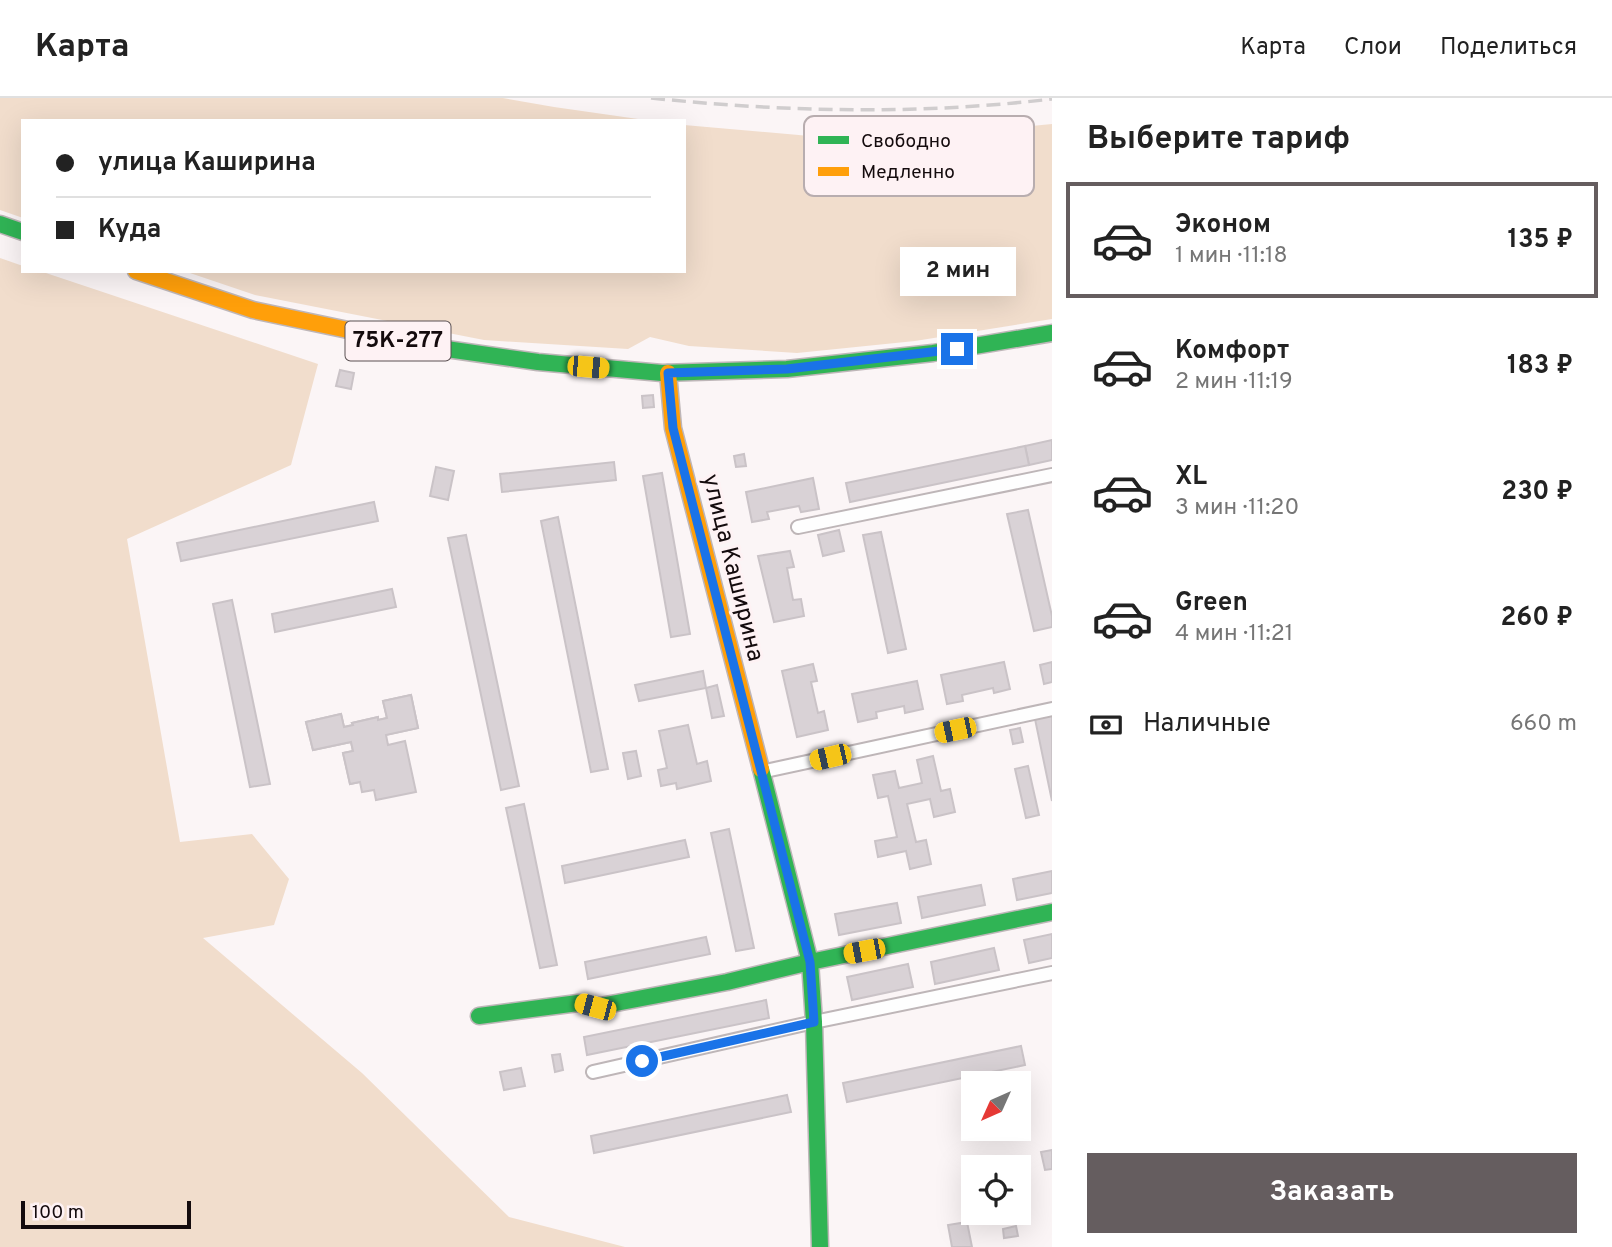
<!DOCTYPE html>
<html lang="ru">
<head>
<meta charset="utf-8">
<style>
	body { margin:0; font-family:Overpass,sans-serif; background:#f6f6f6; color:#222; height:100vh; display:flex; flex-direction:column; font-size:26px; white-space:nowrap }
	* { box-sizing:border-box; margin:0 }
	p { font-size:23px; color:#767676 }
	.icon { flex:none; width:38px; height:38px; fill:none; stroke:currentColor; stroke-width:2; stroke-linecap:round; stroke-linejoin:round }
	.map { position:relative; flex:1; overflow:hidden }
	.sheet { display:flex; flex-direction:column; background:#fff; width:560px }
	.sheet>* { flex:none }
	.banner { position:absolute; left:21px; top:21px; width:665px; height:154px; border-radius:0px; box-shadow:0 7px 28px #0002; display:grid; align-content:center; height:154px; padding:0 35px; background:#fff }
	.needle { width:46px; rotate:225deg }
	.tools { position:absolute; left:961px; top:973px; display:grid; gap:14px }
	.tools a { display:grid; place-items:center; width:70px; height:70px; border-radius:0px; background:#fff; box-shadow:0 7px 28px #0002; font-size:35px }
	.scale { position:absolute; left:21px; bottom:18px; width:170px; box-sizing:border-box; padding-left:7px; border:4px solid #140b0d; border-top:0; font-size:19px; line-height:24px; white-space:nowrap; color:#140b0d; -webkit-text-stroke:5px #fef2f4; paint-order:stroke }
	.end { position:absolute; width:32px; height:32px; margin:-16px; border:9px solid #1a73e8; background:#fff; box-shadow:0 0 0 4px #fff }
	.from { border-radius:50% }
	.bubble { position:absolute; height:49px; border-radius:0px; background:#fff; box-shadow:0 7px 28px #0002; font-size:23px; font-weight:700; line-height:49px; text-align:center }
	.car { position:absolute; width:21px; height:42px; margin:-21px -10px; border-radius:9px; box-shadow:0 0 5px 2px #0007; background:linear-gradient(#f5c518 24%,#345 0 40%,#f5c518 0 76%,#345 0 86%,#f5c518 0) }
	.banner b { display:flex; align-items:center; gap:24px; height:66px; font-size:26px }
	.banner b+b { border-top:2px solid #e0e0e0 }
	.banner i { width:18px; height:18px; background:#222 }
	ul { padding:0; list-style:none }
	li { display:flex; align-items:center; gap:21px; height:116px; margin:0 14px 10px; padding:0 21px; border:4px solid transparent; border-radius:0px }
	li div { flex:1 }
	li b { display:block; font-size:26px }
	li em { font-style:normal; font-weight:700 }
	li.active { border-color:#655d5f }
	li>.icon { width:63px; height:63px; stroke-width:1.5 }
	h2 { padding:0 35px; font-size:32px; line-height:84px }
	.pay { display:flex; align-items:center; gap:18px; height:77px; padding:0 35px; font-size:26px }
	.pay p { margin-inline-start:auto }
	.action { display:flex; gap:14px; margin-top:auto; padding:14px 35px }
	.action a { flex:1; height:80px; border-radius:0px; background:#655d5f; color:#fff; font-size:28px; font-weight:700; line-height:80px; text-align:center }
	header { display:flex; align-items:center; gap:42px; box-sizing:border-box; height:98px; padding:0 35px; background:#fff; border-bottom:2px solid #e0e0e0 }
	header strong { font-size:33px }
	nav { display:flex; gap:38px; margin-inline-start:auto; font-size:24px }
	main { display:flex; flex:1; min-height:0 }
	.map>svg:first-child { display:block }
</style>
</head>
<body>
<header>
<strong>Карта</strong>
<nav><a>Карта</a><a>Слои</a><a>Поделиться</a></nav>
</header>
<main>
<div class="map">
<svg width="1052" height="1149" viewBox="0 0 1052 1149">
	<rect width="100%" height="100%" fill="#fbf5f6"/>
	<g fill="#f1ddcc">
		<polygon points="0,0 503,0 554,9 652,23 23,23 23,120 0,112"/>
		<polygon points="1052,26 1052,221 915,243 797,255 689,248 650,239 628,251 484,242 255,197 184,173 684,173 684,27 821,39 950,36"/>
		<polygon points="0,160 23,168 23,173 40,173 318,266 291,367 127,441 180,744 252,736 289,781 274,827 203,840 362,975 509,1119 625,1149 0,1149"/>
	</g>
	<g fill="#d9d2d6" stroke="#cac3c7" stroke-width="2">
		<polygon points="340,272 354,275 351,291 336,288"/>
		<polygon points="653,297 654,309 643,310 642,298"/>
		<polygon points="1052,342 1052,362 1029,367 1025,348"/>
		<polygon points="1025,348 1029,367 850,404 846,385"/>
		<polygon points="744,356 746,368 736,369 734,358"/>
		<polygon points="614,364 616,382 502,394 500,376"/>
		<polygon points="436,369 454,373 448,402 430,398"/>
		<polygon points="662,375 690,536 671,539 643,378"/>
		<polygon points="813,380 819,411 801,414 799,408 767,414 769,421 752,424 746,394"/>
		<polygon points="374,404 378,423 181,463 177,445"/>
		<polygon points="1028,412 1052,518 1052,529 1034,533 1007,416"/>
		<polygon points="558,419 608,671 591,674 541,423"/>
		<polygon points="839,432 844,453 823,458 818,437"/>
		<polygon points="881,434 906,551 888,555 863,437"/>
		<polygon points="466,437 519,688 501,692 448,440"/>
		<polygon points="790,453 794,469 787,470 793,502 801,501 804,518 774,524 758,458"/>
		<polygon points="392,491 396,509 275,534 272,516"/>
		<polygon points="232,502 270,686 250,689 213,506"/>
		<polygon points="1004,564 1010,591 994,595 993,590 962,597 963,603 947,606 941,577"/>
		<polygon points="1052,564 1052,584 1044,586 1040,567"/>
		<polygon points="813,566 817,583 811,584 818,615 824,613 828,632 797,639 782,573"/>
		<polygon points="703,573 706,590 639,603 635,587"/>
		<polygon points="917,583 923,611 905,615 904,608 876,614 877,620 858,624 852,596"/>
		<polygon points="717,587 724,618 712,620 706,590"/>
		<polygon points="411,597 418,630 366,641 374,681 350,686 343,655 353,653 351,644 313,652 306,624 341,616 344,629 353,627 352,625 378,619 378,622 387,620 383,603"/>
		<polygon points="411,597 418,630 386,637 388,647 405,643 416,694 376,702 374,692 362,694 360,684 350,686 343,655 353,653 351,644 313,652 306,624 341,616 344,629 353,627 352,625 378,619 378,622 387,620 383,603"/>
		<polygon points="1052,617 1052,703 1035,621"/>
		<polygon points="688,627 697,666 707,663 711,683 677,691 676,685 661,688 658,672 667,670 659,633"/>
		<polygon points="1020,630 1023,644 1013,646 1010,632"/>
		<polygon points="636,653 641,678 628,681 623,655"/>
		<polygon points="933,658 941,693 950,691 955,714 934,719 930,701 907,706 916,744 926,742 931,766 910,771 906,753 878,759 875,743 897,739 888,698 878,700 873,677 895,673 899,690 922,685 917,662"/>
		<polygon points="1028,668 1039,717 1026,720 1015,671"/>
		<polygon points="524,706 557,867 540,870 506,710"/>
		<polygon points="729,731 754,850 736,853 711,735"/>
		<polygon points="685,742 689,759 565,785 562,768"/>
		<polygon points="1052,773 1052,795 1017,802 1013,781"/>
		<polygon points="981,787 985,807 922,820 918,799"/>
		<polygon points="897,805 901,825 839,837 835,816"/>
		<polygon points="1052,836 1052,860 1029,865 1024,842"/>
		<polygon points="706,839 710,856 588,881 585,864"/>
		<polygon points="994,850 999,872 935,886 931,864"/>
		<polygon points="908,866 913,889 852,902 847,879"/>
		<polygon points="766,902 769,920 587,957 584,939"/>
		<polygon points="1021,948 1025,967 847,1004 843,985"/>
		<polygon points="560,956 563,972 555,974 552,957"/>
		<polygon points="521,970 525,988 504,992 500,974"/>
		<polygon points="787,997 791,1014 594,1055 591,1038"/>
		<polygon points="1052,1052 1052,1071 1045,1072 1041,1054"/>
		<polygon points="967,1124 972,1149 952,1149 948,1127"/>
		<polygon points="1016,1128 1018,1138 1004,1140 1003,1131"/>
	</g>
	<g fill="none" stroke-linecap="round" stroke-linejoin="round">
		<defs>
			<g id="street">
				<polyline points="798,429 1052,377"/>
				<polyline points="761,674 1052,611"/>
				<polyline points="593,974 814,924 1052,875"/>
			</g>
			<g id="fast">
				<polyline points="0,126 23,134"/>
				<polyline points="348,232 411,246 538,264 662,275 787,271 933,255 1052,235"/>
				<polyline points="761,671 810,864 814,924 820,1149"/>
				<polyline points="479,918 578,905 595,909 727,884 810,864 1052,814"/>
			</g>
			<g id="slow">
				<polyline points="136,173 253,212 348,232"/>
				<polyline points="668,275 673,330 761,671"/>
			</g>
		</defs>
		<use href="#street" stroke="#beb6b8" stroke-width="16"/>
		<use href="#fast" stroke="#beb6b8" stroke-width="19"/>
		<use href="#slow" stroke="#beb6b8" stroke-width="19"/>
		<use href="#street" stroke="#fefefe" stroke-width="12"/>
		<use href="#fast" stroke="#30b455" stroke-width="16"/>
		<use href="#slow" stroke="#ff9f0a" stroke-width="16"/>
		<path stroke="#d0cdce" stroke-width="3.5" stroke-dasharray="14 7" stroke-linecap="butt" d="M651,0c135,14 266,17 401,1"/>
	</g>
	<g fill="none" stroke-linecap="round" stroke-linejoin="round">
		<polyline stroke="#1a73e8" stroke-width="9" points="642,963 814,924 810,864 673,330 668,275 787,271 957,251"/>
	</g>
	<g text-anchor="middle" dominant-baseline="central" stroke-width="6" stroke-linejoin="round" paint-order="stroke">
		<rect fill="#fef2f4" stroke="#5a5052" stroke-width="2" x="345.5" y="223.5" width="105" height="39" rx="5"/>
		<g font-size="23" font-weight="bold" fill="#140b0d">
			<text x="398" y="243">75К-277</text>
		</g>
		<g font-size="24" fill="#140b0d" stroke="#fef2f4">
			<text transform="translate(732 470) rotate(76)">улица Каширина</text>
		</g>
	</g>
	<rect x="804" y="18" width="230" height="80" rx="10" fill="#fef2f4" stroke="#b8adaf" stroke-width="2"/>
	<rect x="818" y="38" width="31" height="8" fill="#30b455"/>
	<rect x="818" y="69" width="31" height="9" fill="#ff9f0a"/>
	<g font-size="19" fill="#140b0d">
		<text x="861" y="49">Свободно</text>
		<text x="861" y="80">Медленно</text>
	</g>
</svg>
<div class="tools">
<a><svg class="needle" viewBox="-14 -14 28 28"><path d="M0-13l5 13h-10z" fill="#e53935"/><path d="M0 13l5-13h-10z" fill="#767676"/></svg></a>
<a><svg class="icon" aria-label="locate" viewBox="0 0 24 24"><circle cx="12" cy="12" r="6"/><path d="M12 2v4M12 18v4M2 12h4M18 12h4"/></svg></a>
</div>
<div class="scale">100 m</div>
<i class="end from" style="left:642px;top:963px"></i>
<i class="end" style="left:957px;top:251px"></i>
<div class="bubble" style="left:900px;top:149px;width:116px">2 мин</div>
<i class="car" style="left:588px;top:269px;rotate:95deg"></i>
<i class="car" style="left:955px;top:632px;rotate:258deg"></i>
<i class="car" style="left:830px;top:659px;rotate:257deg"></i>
<i class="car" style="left:864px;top:853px;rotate:259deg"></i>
<i class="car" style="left:595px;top:909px;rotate:285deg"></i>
<div class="banner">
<b><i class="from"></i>улица Каширина</b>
<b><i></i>Куда</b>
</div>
</div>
<section class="sheet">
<h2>Выберите тариф</h2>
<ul>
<li class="active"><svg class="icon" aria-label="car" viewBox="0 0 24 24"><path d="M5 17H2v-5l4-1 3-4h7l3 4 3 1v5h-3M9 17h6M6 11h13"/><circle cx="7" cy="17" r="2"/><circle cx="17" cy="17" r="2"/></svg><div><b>Эконом</b><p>1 мин · 11:18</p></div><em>135 ₽</em></li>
<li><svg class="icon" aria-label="car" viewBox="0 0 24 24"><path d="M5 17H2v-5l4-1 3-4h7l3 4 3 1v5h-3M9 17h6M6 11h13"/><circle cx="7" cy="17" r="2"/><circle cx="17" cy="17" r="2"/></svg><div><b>Комфорт</b><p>2 мин · 11:19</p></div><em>183 ₽</em></li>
<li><svg class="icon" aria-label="car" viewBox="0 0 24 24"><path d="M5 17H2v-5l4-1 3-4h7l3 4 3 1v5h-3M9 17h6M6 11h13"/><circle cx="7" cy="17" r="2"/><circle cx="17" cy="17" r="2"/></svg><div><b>XL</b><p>3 мин · 11:20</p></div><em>230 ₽</em></li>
<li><svg class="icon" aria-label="car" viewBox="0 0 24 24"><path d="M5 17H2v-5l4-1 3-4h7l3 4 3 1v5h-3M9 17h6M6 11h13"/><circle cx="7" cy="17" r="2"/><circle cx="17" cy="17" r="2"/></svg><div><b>Green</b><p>4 мин · 11:21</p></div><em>260 ₽</em></li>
</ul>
<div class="pay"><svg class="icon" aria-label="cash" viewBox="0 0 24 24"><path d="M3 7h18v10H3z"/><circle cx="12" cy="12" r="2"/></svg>Наличные<p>660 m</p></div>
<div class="action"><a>Заказать</a></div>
</section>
</main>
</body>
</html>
